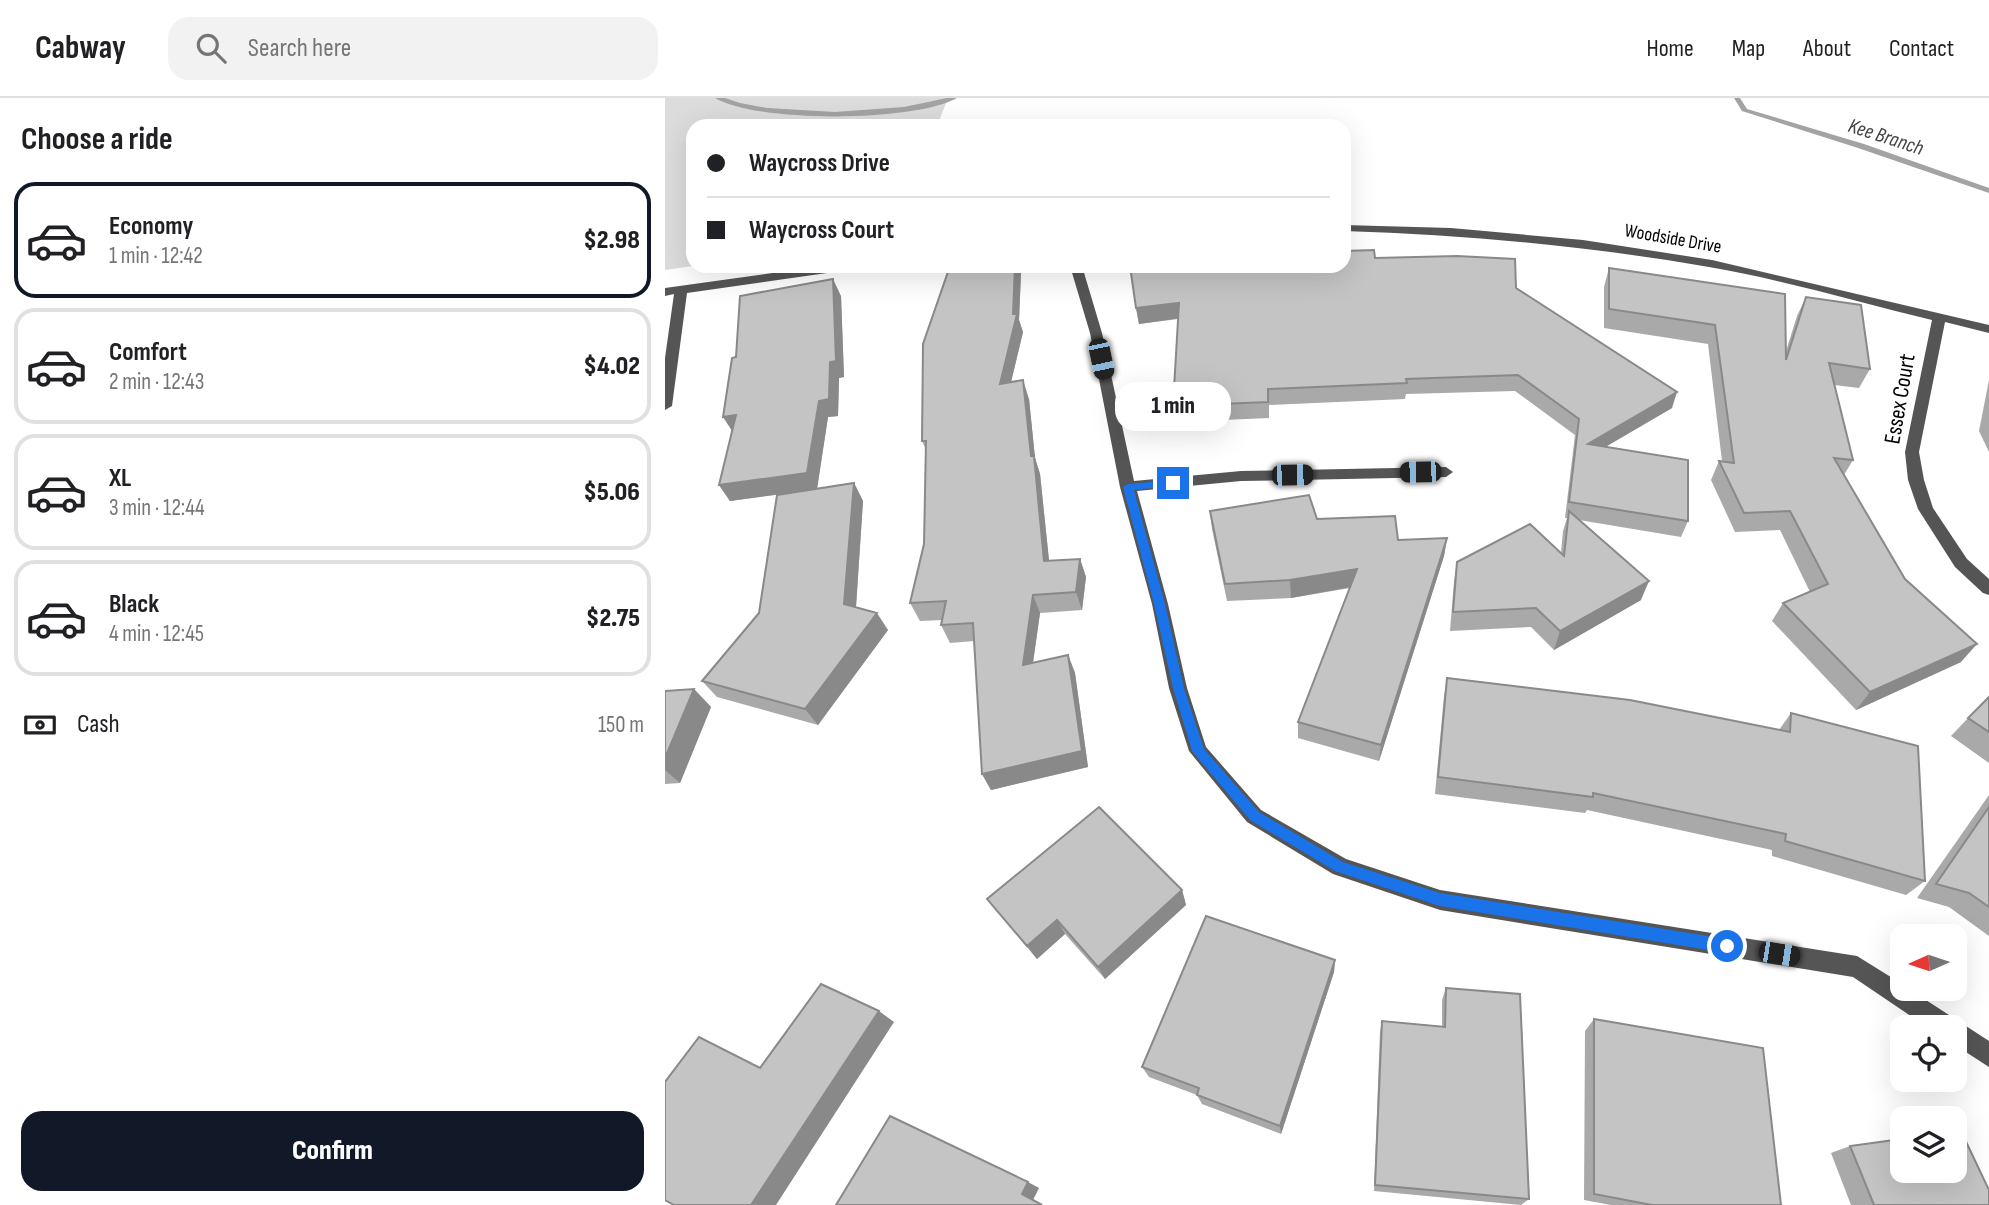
<!DOCTYPE html>
<html lang="en">
<head>
<meta charset="utf-8">
<style>
	body { margin:0; font-family:"Sofia Sans Condensed",sans-serif; background:#f2f2f2; color:#202124; height:100vh; display:flex; flex-direction:column; font-size:26px; white-space:nowrap }
	* { box-sizing:border-box; margin:0 }
	p { font-size:23px; color:#757577 }
	.icon { flex:none; width:38px; height:38px; fill:none; stroke:currentColor; stroke-width:2; stroke-linecap:round; stroke-linejoin:round }
	.map { position:relative; flex:1; overflow:hidden }
	.panel { display:flex; flex-direction:column; background:#fff; width:665px }
	.panel>* { flex:none }
	.hud { position:absolute; left:21px; top:21px; width:665px; height:154px; border-radius:21px; box-shadow:0 7px 28px #0002; display:grid; align-content:center; height:154px; padding:0 21px; background:#fff }
	.needle { width:46px; rotate:267deg }
	.tools { position:absolute; left:1225px; top:826px; display:grid; gap:14px }
	.tools a { display:grid; place-items:center; width:77px; height:77px; border-radius:14px; background:#fff; box-shadow:0 7px 28px #0002; font-size:35px }
	.end { position:absolute; width:32px; height:32px; margin:-16px; border:9px solid #1a73e8; background:#fff; box-shadow:0 0 0 4px #fff }
	.from { border-radius:50% }
	.bubble { position:absolute; height:49px; border-radius:21px; background:#fff; box-shadow:0 7px 28px #0002; font-size:23px; font-weight:800; line-height:49px; text-align:center }
	.car { position:absolute; width:21px; height:42px; margin:-21px -10px; border-radius:9px; box-shadow:0 0 5px 2px #0007; background:linear-gradient(#222 24%,#8ab4d8 0 40%,#222 0 76%,#8ab4d8 0 86%,#222 0) }
	.hud b { display:flex; align-items:center; gap:24px; height:66px; font-size:26px }
	.hud b+b { border-top:2px solid #e0e0e0 }
	.hud i { width:18px; height:18px; background:#202124 }
	ul { padding:0; list-style:none }
	li { display:flex; align-items:center; gap:21px; height:116px; margin:0 14px 10px; padding:0 7px; border:4px solid #e0e0e0; border-radius:21px }
	li div { flex:1 }
	li b { display:block; font-size:26px }
	li em { font-style:normal; font-weight:800 }
	li.selected { border-color:#111827 }
	li>.icon { width:63px; height:63px; stroke-width:1.5 }
	h2 { padding:0 21px; font-size:32px; line-height:84px }
	.pay { display:flex; align-items:center; gap:18px; height:77px; padding:0 21px; font-size:26px }
	.pay p { margin-inline-start:auto }
	.action { display:flex; gap:14px; margin-top:auto; padding:14px 21px }
	.action a { flex:1; height:80px; border-radius:21px; background:#111827; color:#fff; font-size:28px; font-weight:800; line-height:80px; text-align:center }
	header { display:flex; align-items:center; gap:42px; box-sizing:border-box; height:98px; padding:0 35px; background:#fff; border-bottom:2px solid #e0e0e0 }
	header strong { font-size:33px }
	nav { display:flex; gap:38px; margin-inline-start:auto; font-size:24px }
	.search { width:490px; height:63px; background:#f2f2f2; display:flex; align-items:center; gap:18px; box-sizing:border-box; padding:0 24px; border-radius:21px; color:#757577; font-size:26px }
	main { display:flex; flex:1; min-height:0 }
	.map>svg:first-child { display:block }
</style>
</head>
<body>
<header>
<strong>Cabway</strong>
<div class="search"><svg class="icon" aria-label="search" viewBox="0 0 24 24"><circle cx="10" cy="10" r="6"/><path d="M15 15l6 6"/></svg>Search here</div>
<nav><a>Home</a><a>Map</a><a>About</a><a>Contact</a></nav>
</header>
<main>
<section class="panel">
<h2>Choose a ride</h2>
<ul>
<li class="selected"><svg class="icon" aria-label="car" viewBox="0 0 24 24"><path d="M5 17H2v-5l4-1 3-4h7l3 4 3 1v5h-3M9 17h6M6 11h13"/><circle cx="7" cy="17" r="2"/><circle cx="17" cy="17" r="2"/></svg><div><b>Economy</b><p>1 min · 12:42</p></div><em>$2.98</em></li>
<li><svg class="icon" aria-label="car" viewBox="0 0 24 24"><path d="M5 17H2v-5l4-1 3-4h7l3 4 3 1v5h-3M9 17h6M6 11h13"/><circle cx="7" cy="17" r="2"/><circle cx="17" cy="17" r="2"/></svg><div><b>Comfort</b><p>2 min · 12:43</p></div><em>$4.02</em></li>
<li><svg class="icon" aria-label="car" viewBox="0 0 24 24"><path d="M5 17H2v-5l4-1 3-4h7l3 4 3 1v5h-3M9 17h6M6 11h13"/><circle cx="7" cy="17" r="2"/><circle cx="17" cy="17" r="2"/></svg><div><b>XL</b><p>3 min · 12:44</p></div><em>$5.06</em></li>
<li><svg class="icon" aria-label="car" viewBox="0 0 24 24"><path d="M5 17H2v-5l4-1 3-4h7l3 4 3 1v5h-3M9 17h6M6 11h13"/><circle cx="7" cy="17" r="2"/><circle cx="17" cy="17" r="2"/></svg><div><b>Black</b><p>4 min · 12:45</p></div><em>$2.75</em></li>
</ul>
<div class="pay"><svg class="icon" aria-label="cash" viewBox="0 0 24 24"><path d="M3 7h18v10H3z"/><circle cx="12" cy="12" r="2"/></svg>Cash<p>150 m</p></div>
<div class="action"><a>Confirm</a></div>
</section>
<div class="map">
<svg width="1324" height="1107" viewBox="0 0 1324 1107">
	<rect width="100%" height="100%" fill="#fff"/>
	<polygon fill="#dcdcdc" points="0,0 283,0 272,28 28,28 28,168 0,172"/>
	<g fill="none" stroke-linecap="round" stroke-linejoin="round">
		<g fill="#a3a3a3" fill-rule="evenodd">
			<path d="M50,0h10l15,5 27,5 68,4 69,-5 43,-9h10c-43,24 -200,25 -242,0z"/>
			<polygon points="1069,0 1075,0 1082,11 1199,46 1324,90 1324,95 1193,50 1077,13"/>
		</g>
		<g fill="#555" fill-rule="evenodd">
			<path d="M679,127l107,3 132,12 129,20 277,65v8l-44,-11 -26,130 5,28 9,28 34,51 22,20v16l-6,-2 -28,-26 -37,-58 -10,-29 -3,-28 27,-132c-74,-18 -148,-40 -223,-53 -121,-21 -242,-32 -365,-36z"/>
			<polygon points="157,168 189,168 183,172 22,195 7,308 0,312 0,260 9,196 0,198 0,190"/>
			<polygon points="405,168 417,168 437,235 469,383 576,373 781,369 788,374 781,379 576,383 472,393 503,506 522,590 541,649 596,712 681,761 775,792 1192,858 1237,886 1237,891 1244,891 1324,943 1324,969 1290,947 1290,929 1262,929 1188,879 775,812 668,776 582,724 524,653 504,590 487,506 455,389 425,235"/>
		</g>
	</g>
	<g fill="#a9a9a9">
		<polygon points="710,160 851,190 1007,310 940,349 1023,423 1016,439 914,422 976,502 889,552 866,529 785,533 789,483 792,464 896,455 898,433 902,420 900,420 910,337 850,293 741,296 740,301 604,307 604,320 511,324 508,308 513,221 474,226 471,210 679,168"/>
		<polygon points="944,170 1121,253 1132,218 1141,199 1205,271 1194,290 1169,287 1188,362 1179,377 1240,481 1296,564 1191,612 1107,523 1118,505 1145,494 1115,432 1070,434 1046,382 1054,363 1057,363 1043,246 939,230 939,189"/>
		<polygon points="356,175 354,222 358,234 346,284 364,301 370,360 375,376 384,463 415,461 421,479 417,512 375,515 368,565 403,557 410,575 423,669 326,692 317,676 309,543 285,545 276,527 277,522 255,523 245,505 259,446 261,352 257,343"/>
		<polygon points="176,198 179,279 174,280 173,318 163,319 152,391 189,385 198,403 191,509 223,532 153,627 52,599 37,583 94,515 148,392 65,403 54,387 67,333 71,259"/>
		<polygon points="1324,282 1324,354 1314,333"/>
		<polygon points="545,413 652,421 733,442 782,440 779,458 714,663 633,640 633,624 685,490 626,500 562,503 547,431"/>
		<polygon points="782,580 1114,632 1126,615 1260,783 1241,797 1107,758 1107,752 922,712 920,715 770,696 779,598"/>
		<polygon points="29,591 46,609 15,685 0,686 0,593"/>
		<polygon points="1324,598 1324,665 1286,638"/>
		<polygon points="1324,697 1324,838 1284,809 1252,800"/>
		<polygon points="517,792 521,807 440,881 400,836 372,861 333,815 322,801"/>
		<polygon points="670,862 669,874 616,1036 537,1006 532,997 484,979 477,969"/>
		<polygon points="781,890 864,1101 856,1107 709,1093 715,934 717,923 777,928 777,902"/>
		<polygon points="929,921 1116,1107 946,1107 919,1102 920,933"/>
		<polygon points="1185,1048 1324,1107 1186,1107 1166,1055"/>
	</g>
	<g fill="#898989">
		<polygon points="350,168 354,168 356,175 354,222 358,234 341,305 335,286 348,216"/>
		<polygon points="168,181 176,198 179,279 174,280 173,318 163,319 152,391 65,403 54,387 154,303 165,264"/>
		<polygon points="514,205 516,220 474,226 471,210"/>
		<polygon points="358,282 364,301 370,360 375,376 386,481 379,463 366,358"/>
		<polygon points="1012,294 1007,310 918,362 923,346"/>
		<polygon points="71,317 69,336 58,319"/>
		<polygon points="189,385 198,403 190,524 179,506"/>
		<polygon points="782,440 779,458 714,663 716,647"/>
		<polygon points="415,461 421,479 417,512 411,494"/>
		<polygon points="692,471 691,488 626,500 625,482"/>
		<polygon points="984,483 976,502 889,552 895,533"/>
		<polygon points="368,497 375,515 365,585 358,567"/>
		<polygon points="212,515 223,532 153,627 140,611"/>
		<polygon points="1312,546 1296,564 1191,612 1205,594"/>
		<polygon points="403,557 410,575 423,669 326,692 317,676"/>
		<polygon points="29,591 46,609 15,685 0,672 0,660"/>
		<polygon points="517,792 521,807 440,881 433,869"/>
		<polygon points="392,822 400,836 372,861 362,848"/>
		<polygon points="670,862 669,874 616,1036 615,1028"/>
		<polygon points="214,913 229,924 111,1107 86,1107"/>
		<polygon points="363,1084 374,1090 368,1102 357,1096"/>
	</g>
	<g fill="#c4c4c4" stroke="#898989" stroke-width="2">
		<polygon points="709,152 710,160 792,158 850,161 851,190 1012,294 923,346 1023,362 1023,423 904,404 914,321 853,277 741,281 742,285 603,291 603,304 508,308 514,205 471,210 465,168 679,168 679,153"/>
		<polygon points="285,168 350,168 348,216 352,216 335,286 358,282 366,358 369,358 379,463 415,461 411,494 368,497 358,567 403,557 417,653 317,676 308,525 276,527 281,503 245,505 259,446 261,343 257,343 258,246"/>
		<polygon points="944,170 1120,196 1121,262 1141,199 1196,207 1205,271 1164,265 1188,362 1169,360 1240,481 1312,546 1205,594 1118,505 1163,486 1125,413 1079,415 1054,363 1069,365 1050,227 944,211"/>
		<polygon points="168,181 171,263 165,264 164,301 154,303 142,375 54,387 71,317 58,319 67,260 71,259 75,198"/>
		<polygon points="189,385 179,506 212,515 140,611 37,583 94,515 112,397"/>
		<polygon points="644,397 652,421 730,418 733,442 782,440 716,647 633,624 692,471 625,482 560,486 545,413"/>
		<polygon points="904,413 984,483 895,533 871,510 788,514 792,464 865,426 899,458"/>
		<polygon points="782,580 965,602 1125,634 1126,615 1253,648 1260,783 1120,743 1121,736 928,695 928,699 773,679"/>
		<polygon points="29,591 0,660 0,593"/>
		<polygon points="1324,599 1324,634 1303,620"/>
		<polygon points="434,709 517,792 433,869 392,822 362,848 322,801"/>
		<polygon points="1324,709 1324,809 1304,795 1271,786"/>
		<polygon points="541,818 670,862 615,1028 532,997 534,990 477,969"/>
		<polygon points="156,886 214,913 86,1107 9,1107 0,1102 0,984 34,939 95,970"/>
		<polygon points="781,890 855,896 864,1101 710,1087 717,923 780,929"/>
		<polygon points="929,921 1098,950 1116,1107 987,1107 929,1096"/>
		<polygon points="225,1018 363,1084 357,1096 377,1107 171,1107"/>
		<polygon points="1290,1033 1296,1033 1324,1092 1324,1107 1209,1107 1185,1048 1237,1041 1237,1073 1290,1073"/>
	</g>
	<polygon fill="#1a73e8" points="508,382 512,383 512,387 469,392 500,506 519,590 539,651 594,714 678,764 775,795 1062,841 1069,848 1067,853 1062,855 775,808 670,773 585,722 527,653 508,590 489,506 458,389 463,386"/>
	<g text-anchor="middle" dominant-baseline="central" stroke-width="6" stroke-linejoin="round" paint-order="stroke">
		<g font-size="19" fill="#000" stroke="#fff">
			<text transform="translate(1008 141) rotate(10)">Woodside Drive</text>
		</g>
		<g font-size="21" font-style="italic" fill="#444" stroke="#fff">
			<text transform="translate(1221 39) rotate(18)">Kee Branch</text>
		</g>
		<g font-size="23" fill="#000" stroke="#fff">
			<text transform="translate(1235 301) rotate(-80)">Essex Court</text>
		</g>
	</g>
</svg>
<div class="tools">
<a><svg class="needle" viewBox="-14 -14 28 28"><path d="M0-13l5 13h-10z" fill="#e53935"/><path d="M0 13l5-13h-10z" fill="#757577"/></svg></a>
<a><svg class="icon" aria-label="locate" viewBox="0 0 24 24"><circle cx="12" cy="12" r="6"/><path d="M12 2v4M12 18v4M2 12h4M18 12h4"/></svg></a>
<a><svg class="icon" aria-label="layers" viewBox="0 0 24 24"><path d="M12 4l9 5-9 5-9-5zM3 14l9 5 9-5"/></svg></a>
</div>
<i class="end from" style="left:1062px;top:848px"></i>
<i class="end" style="left:508px;top:385px"></i>
<div class="bubble" style="left:450px;top:284px;width:116px">1 min</div>
<i class="car" style="left:436px;top:261px;rotate:168deg"></i>
<i class="car" style="left:755px;top:374px;rotate:269deg"></i>
<i class="car" style="left:627px;top:377px;rotate:89deg"></i>
<i class="car" style="left:1114px;top:856px;rotate:99deg"></i>
<div class="hud">
<b><i class="from"></i>Waycross Drive</b>
<b><i></i>Waycross Court</b>
</div>
</div>
</main>
</body>
</html>
